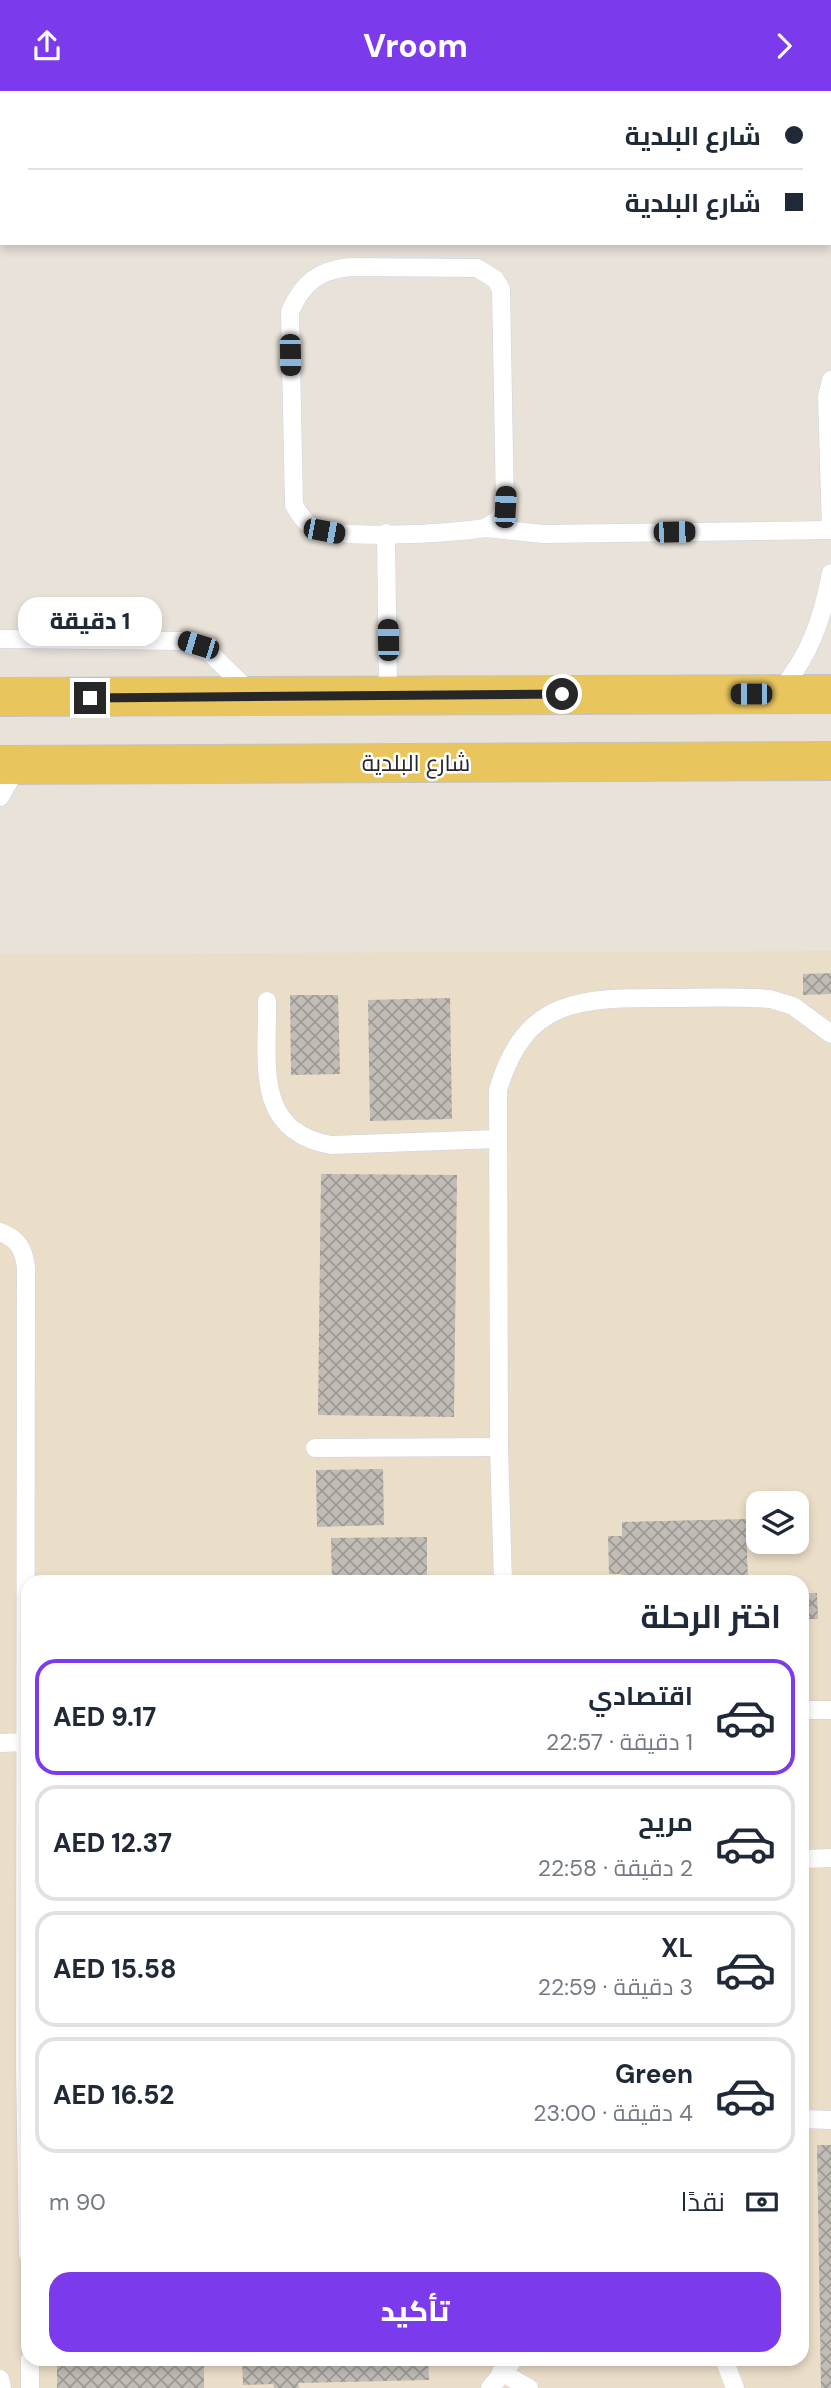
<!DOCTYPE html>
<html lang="ar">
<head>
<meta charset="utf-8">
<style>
	body { margin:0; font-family:"DM Sans",Cairo,sans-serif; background:#f6f6f7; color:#1f2937; direction:rtl; height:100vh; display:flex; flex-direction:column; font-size:26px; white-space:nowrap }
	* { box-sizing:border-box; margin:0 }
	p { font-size:23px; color:#747a83 }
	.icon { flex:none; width:38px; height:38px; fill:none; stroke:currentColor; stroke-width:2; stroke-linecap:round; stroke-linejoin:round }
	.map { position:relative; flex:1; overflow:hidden; direction:ltr }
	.sheet { position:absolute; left:21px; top:1484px; width:788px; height:791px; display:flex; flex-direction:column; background:#fff; border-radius:21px; box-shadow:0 4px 10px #0003; direction:rtl }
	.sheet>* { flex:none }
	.top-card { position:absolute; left:0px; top:0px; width:831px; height:154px; box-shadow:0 4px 10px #0003; direction:rtl; display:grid; align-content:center; height:154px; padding:0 28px; background:#fff }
	.tools { position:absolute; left:746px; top:1400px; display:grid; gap:14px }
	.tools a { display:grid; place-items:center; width:63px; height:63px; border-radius:14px; background:#fff; box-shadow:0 4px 10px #0003; font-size:35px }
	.end { position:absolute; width:32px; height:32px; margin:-16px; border:9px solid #272727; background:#fff; box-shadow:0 0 0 4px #fff }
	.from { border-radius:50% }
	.bubble { position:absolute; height:49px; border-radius:21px; background:#fff; box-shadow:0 4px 10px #0003; font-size:23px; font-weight:800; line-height:49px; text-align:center; direction:rtl }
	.car { position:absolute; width:21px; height:42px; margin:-21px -10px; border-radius:9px; box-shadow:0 0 5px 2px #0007; background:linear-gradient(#222 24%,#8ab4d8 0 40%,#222 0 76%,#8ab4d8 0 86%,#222 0) }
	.top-card b { display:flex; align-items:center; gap:24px; height:66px; font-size:26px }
	.top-card b+b { border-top:2px solid #e0e1e3 }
	.top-card i { width:18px; height:18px; background:#1f2937 }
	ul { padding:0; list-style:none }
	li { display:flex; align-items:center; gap:21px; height:116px; margin:0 14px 10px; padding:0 14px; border:4px solid #e0e1e3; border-radius:21px }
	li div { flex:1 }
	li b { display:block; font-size:26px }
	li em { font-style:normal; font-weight:800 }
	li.active { border-color:#7c3aed }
	li>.icon { width:63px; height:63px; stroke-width:1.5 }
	h2 { padding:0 28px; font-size:32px; line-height:84px }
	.pay { display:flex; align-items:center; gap:18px; height:77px; padding:0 28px; font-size:26px }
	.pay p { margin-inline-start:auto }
	.action { display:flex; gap:14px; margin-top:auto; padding:14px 28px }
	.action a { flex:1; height:80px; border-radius:21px; background:#7c3aed; color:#fff; font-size:28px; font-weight:800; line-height:80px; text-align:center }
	header { display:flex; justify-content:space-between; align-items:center; height:91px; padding:0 28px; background:#7c3aed; color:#fff; font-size:32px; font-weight:800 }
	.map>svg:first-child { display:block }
</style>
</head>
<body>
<header><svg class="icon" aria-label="forward" viewBox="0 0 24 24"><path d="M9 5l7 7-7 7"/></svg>Vroom<svg class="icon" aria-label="share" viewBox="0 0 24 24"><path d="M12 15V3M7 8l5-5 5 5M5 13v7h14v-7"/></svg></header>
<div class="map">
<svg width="831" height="2297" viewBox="0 0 831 2297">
	<defs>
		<pattern id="building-cross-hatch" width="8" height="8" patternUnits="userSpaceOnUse" patternTransform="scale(1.75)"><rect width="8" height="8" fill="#c1bcb6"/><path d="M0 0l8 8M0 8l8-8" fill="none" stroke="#9d9994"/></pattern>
	</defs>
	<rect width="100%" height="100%" fill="#e9e2d9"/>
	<path fill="#ebdec8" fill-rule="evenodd" d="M831,860v1437h-831v-1434zM758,1412h38v39h-38zM28,1491h774v777h-774z"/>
	<g fill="url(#building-cross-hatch)">
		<polygon points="831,882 831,903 803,904 803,883"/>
		<polygon points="290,904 338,904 340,983 291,984"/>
		<polygon points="450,907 452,1028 370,1030 368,909"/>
		<polygon points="321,1083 457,1084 454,1326 318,1324"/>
		<polygon points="383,1378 384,1434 317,1436 316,1379"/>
		<polygon points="746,1428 748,1491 623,1491 623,1483 609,1483 608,1445 622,1445 622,1431"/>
		<polygon points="427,1446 427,1491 332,1491 331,1447"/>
		<polygon points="802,1502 817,1502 818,1528 802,1528"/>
		<polygon points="817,2054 831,2054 831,2297 821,2297"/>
		<rect x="57" y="2268" width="147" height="29"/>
		<polygon points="242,2268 428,2268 429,2289 298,2292 299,2297 274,2297 273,2293 243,2294"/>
	</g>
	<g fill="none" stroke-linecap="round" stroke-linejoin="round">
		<defs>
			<g id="lane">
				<polyline points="818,2 818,0"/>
				<polyline points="830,11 831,11"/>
				<polyline points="830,73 831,74"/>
				<path d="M350,176l127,1 18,11 6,10 4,218 -7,13 -13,8c-30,5 -150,13 -174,-2 -8,-5 -12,-13 -17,-21l-4,-193c12,-29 29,-42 60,-45z"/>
				<polyline points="831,289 827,306 831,439"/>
				<polyline points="485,437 543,443 831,439"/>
				<polyline points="386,442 388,603"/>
				<polyline points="0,548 184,550 210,562 252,603"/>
				<path d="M778,602c32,-37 44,-73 53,-120"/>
				<polyline points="0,706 18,674"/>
				<path d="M267,910c1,62 -14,130 64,144l166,-6"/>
				<path d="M0,1141c18,7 24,17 26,36l-1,800 3,186"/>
				<polyline points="315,1357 499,1356"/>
				<path d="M503,1491l-4,-135 -1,-357c27,-92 82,-92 165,-92 36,0 72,-2 107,1l23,7 38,28"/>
				<polyline points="802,1619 831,1619"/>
				<polyline points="0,1652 27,1651"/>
				<polyline points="802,1768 831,1767"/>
				<polyline points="802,2028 831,2029"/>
				<polyline points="30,2268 30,2297"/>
				<polyline points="724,2268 735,2297"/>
				<polyline points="501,2281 529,2297"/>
				<polyline points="0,2288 2,2297"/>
				<polyline points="490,2297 514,2268"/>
			</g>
			<g id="primary">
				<polyline points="0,606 831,603"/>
				<polyline points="0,674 831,670"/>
			</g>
		</defs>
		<use href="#lane" stroke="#ced2e0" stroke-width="19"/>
		<use href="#primary" stroke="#c3c3c3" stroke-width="40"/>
		<use href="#lane" stroke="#fff" stroke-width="18"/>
		<use href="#primary" stroke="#e9c55e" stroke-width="38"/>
	</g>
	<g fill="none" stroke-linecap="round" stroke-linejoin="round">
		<polyline stroke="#272727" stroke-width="9" points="90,607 562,603"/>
	</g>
	<g text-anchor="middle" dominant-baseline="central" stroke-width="5" stroke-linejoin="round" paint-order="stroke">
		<g font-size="23" fill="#272727" stroke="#fff">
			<text x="416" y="672">شارع البلدية</text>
		</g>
	</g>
</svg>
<div class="tools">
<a><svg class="icon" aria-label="layers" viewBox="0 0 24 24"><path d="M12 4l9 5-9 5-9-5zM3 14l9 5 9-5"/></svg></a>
</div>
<i class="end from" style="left:562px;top:603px"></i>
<i class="end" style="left:90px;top:607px"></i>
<div class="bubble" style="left:18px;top:506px;width:144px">1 دقيقة</div>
<i class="car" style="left:290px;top:264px;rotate:179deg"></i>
<i class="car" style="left:505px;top:416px;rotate:3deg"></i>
<i class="car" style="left:324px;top:440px;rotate:101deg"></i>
<i class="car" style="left:674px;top:441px;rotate:89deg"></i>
<i class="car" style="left:388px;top:549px;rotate:359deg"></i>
<i class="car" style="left:198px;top:554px;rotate:287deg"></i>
<i class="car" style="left:751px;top:603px;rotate:270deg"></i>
<div class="top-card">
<b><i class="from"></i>شارع البلدية</b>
<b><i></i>شارع البلدية</b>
</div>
<section class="sheet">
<h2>اختر الرحلة</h2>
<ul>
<li class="active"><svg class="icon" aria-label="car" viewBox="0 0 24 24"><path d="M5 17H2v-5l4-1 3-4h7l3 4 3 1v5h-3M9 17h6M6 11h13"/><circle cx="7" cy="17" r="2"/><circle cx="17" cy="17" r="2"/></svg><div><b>اقتصادي</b><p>1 دقيقة · 22:57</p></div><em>AED 9.17</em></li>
<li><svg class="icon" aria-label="car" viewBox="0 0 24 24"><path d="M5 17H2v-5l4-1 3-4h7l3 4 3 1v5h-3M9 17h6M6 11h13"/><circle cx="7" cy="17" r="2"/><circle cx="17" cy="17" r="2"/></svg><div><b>مريح</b><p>2 دقيقة · 22:58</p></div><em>AED 12.37</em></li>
<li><svg class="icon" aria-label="car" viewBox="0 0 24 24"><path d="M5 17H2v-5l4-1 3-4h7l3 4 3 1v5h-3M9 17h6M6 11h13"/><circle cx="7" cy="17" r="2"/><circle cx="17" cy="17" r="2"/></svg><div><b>XL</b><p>3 دقيقة · 22:59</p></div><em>AED 15.58</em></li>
<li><svg class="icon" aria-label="car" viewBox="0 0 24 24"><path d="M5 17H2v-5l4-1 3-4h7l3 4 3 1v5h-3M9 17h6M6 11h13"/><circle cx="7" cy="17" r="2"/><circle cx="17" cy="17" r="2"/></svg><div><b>Green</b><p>4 دقيقة · 23:00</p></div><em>AED 16.52</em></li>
</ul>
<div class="pay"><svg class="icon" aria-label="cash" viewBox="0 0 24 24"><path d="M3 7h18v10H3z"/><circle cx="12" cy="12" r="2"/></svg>نقدًا<p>90 m</p></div>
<div class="action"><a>تأكيد</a></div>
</section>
</div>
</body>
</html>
